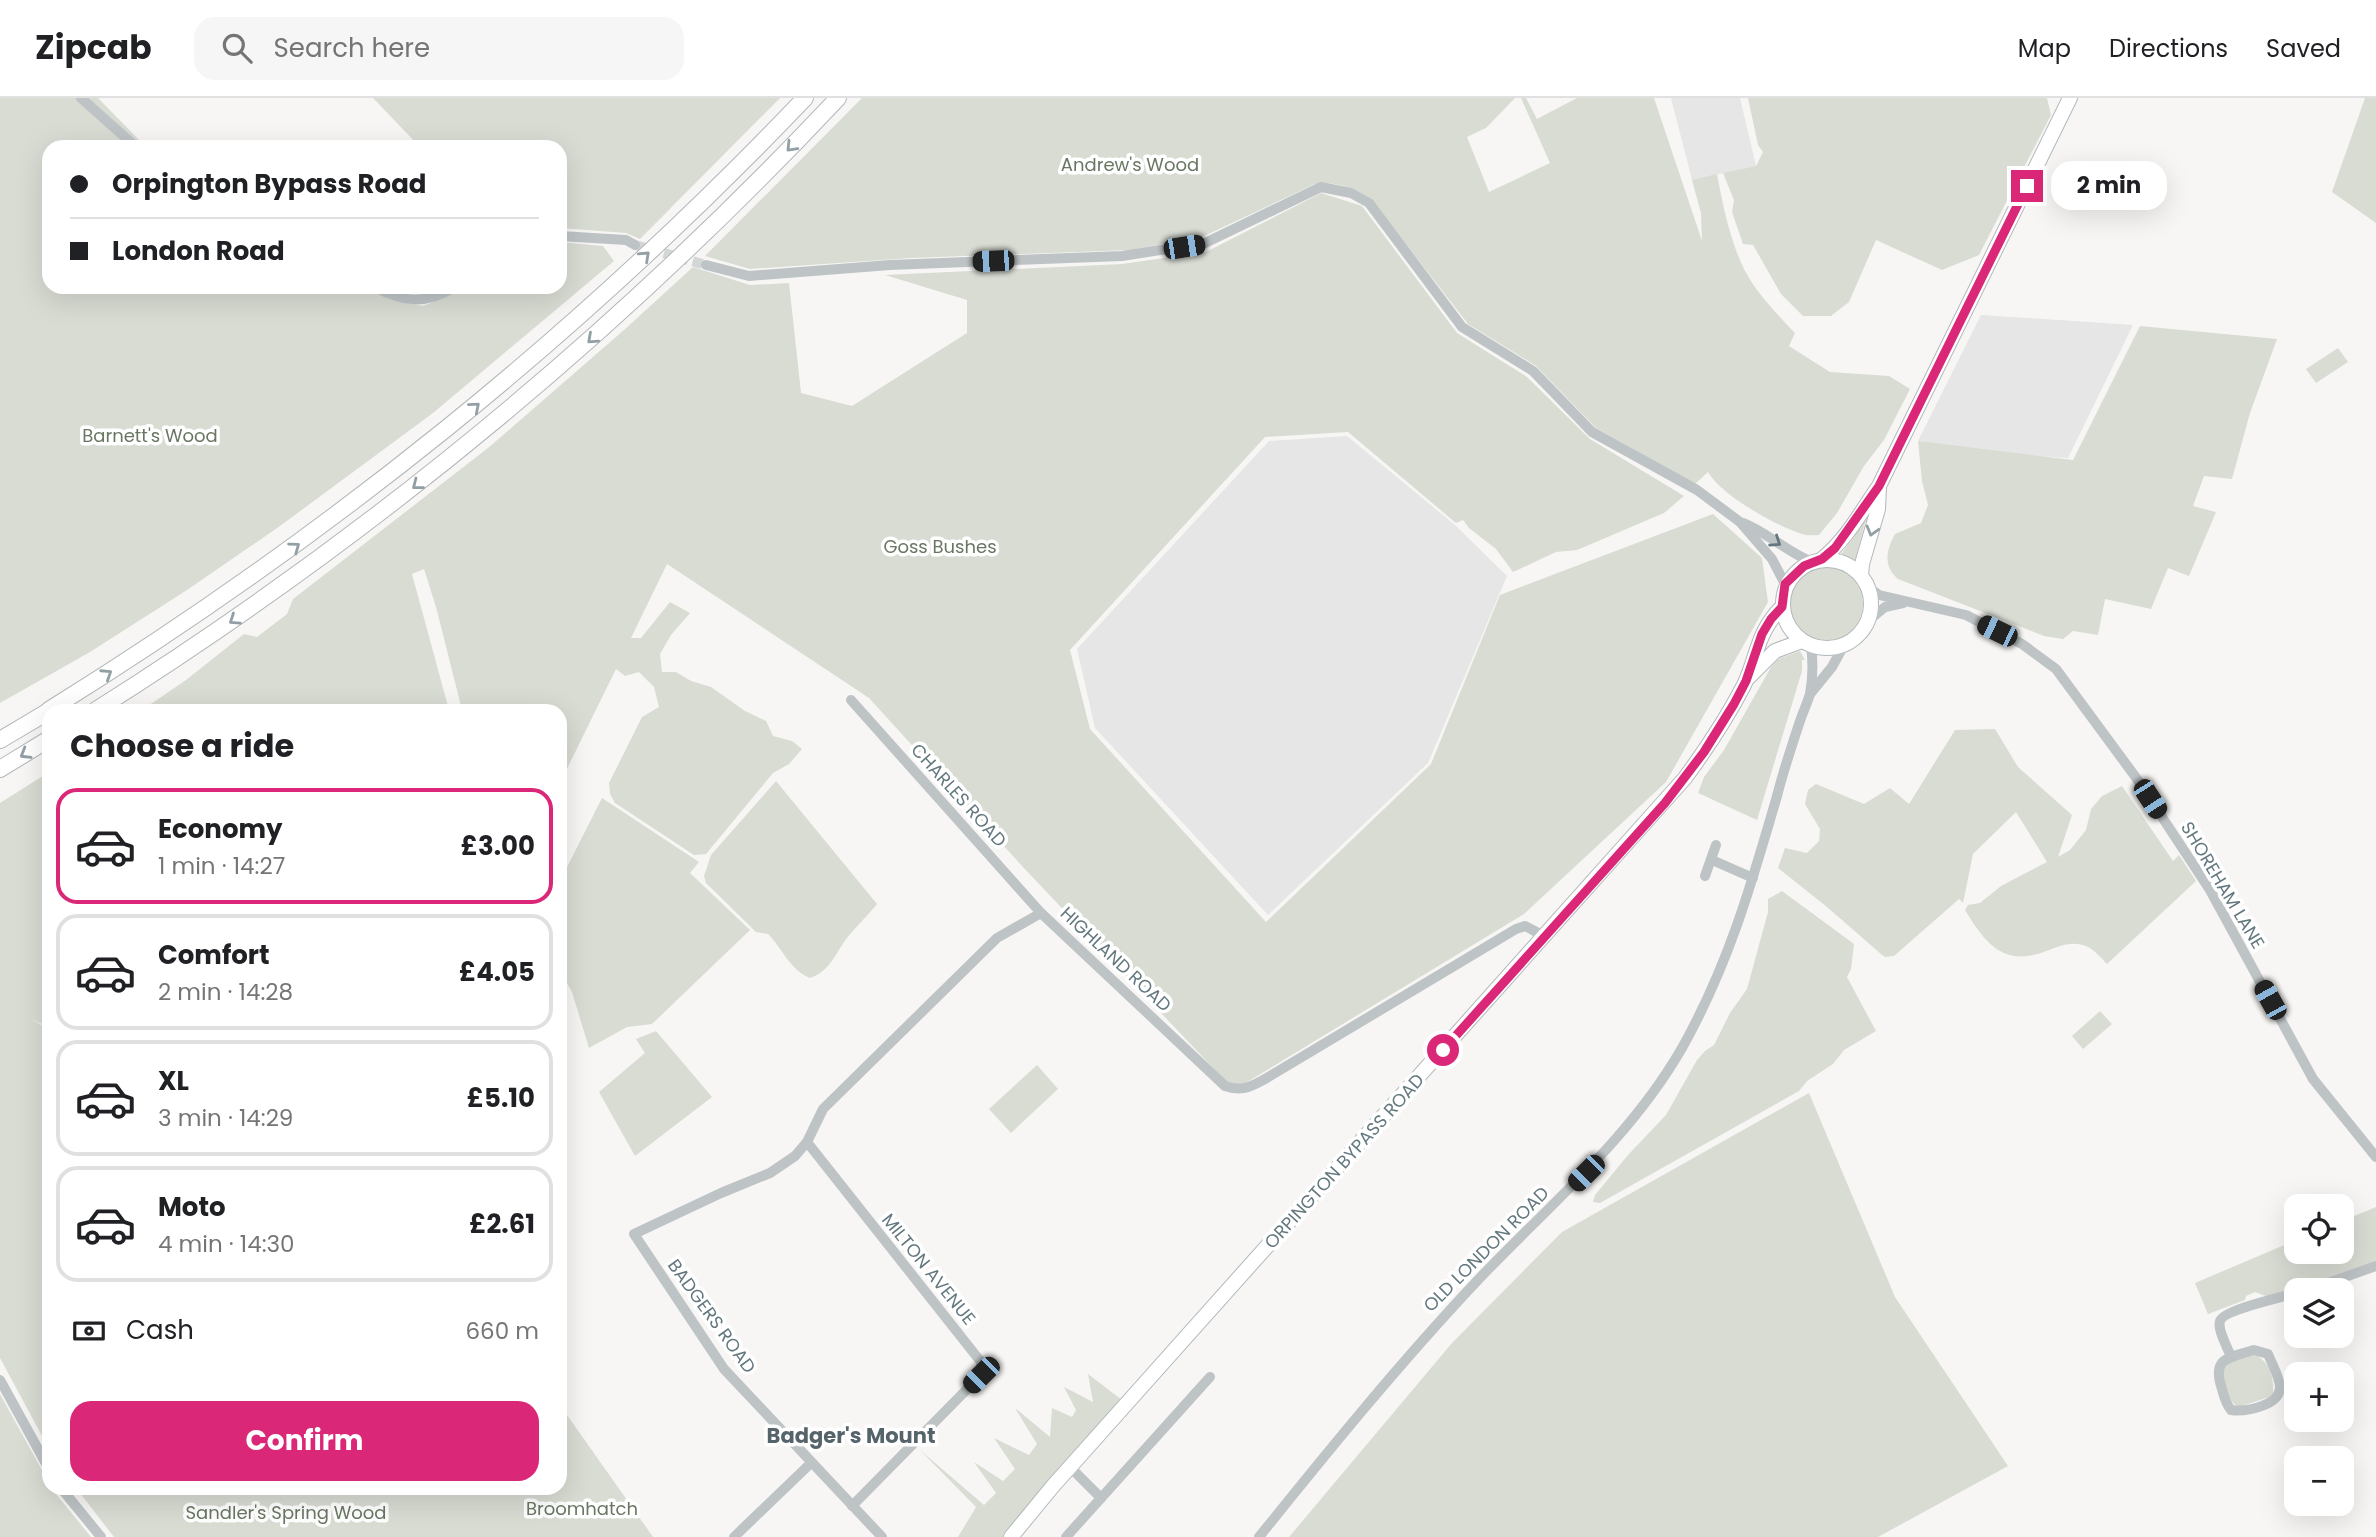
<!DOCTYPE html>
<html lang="en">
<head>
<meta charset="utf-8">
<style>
	body { margin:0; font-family:Poppins,sans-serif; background:#f6f6f6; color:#202124; height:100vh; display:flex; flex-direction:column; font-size:26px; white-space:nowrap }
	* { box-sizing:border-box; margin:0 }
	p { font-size:23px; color:#757577 }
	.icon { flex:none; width:38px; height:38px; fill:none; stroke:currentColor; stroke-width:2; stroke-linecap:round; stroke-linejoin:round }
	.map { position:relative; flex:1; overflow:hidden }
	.panel { position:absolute; left:42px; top:606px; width:525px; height:791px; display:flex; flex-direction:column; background:#fff; border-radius:21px; box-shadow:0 7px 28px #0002 }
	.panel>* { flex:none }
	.top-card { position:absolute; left:42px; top:42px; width:525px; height:154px; border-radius:21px; box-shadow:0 7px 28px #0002; display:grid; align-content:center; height:154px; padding:0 28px; background:#fff }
	.buttons { position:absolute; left:2284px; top:1096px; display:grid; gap:14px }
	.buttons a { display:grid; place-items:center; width:70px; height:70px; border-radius:14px; background:#fff; box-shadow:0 7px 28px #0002; font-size:35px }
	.end { position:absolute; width:32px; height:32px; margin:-16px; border:9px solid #db2777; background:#fff; box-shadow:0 0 0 4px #fff }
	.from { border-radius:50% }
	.bubble { position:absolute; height:49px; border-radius:21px; background:#fff; box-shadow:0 7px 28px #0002; font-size:23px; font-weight:700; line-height:49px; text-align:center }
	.car { position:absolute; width:21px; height:42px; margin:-21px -10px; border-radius:9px; box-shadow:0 0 5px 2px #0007; background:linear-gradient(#222 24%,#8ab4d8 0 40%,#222 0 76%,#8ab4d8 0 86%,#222 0) }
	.top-card b { display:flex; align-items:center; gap:24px; height:66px; font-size:26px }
	.top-card b+b { border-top:2px solid #e0e0e0 }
	.top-card i { width:18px; height:18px; background:#202124 }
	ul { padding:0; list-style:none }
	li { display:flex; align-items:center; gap:21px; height:116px; margin:0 14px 10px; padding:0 14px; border:4px solid #e0e0e0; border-radius:21px }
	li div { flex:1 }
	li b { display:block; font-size:26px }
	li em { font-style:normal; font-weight:700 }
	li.current { border-color:#db2777 }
	li>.icon { width:63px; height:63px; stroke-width:1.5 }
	h2 { padding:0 28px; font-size:32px; line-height:84px }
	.pay { display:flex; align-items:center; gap:18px; height:77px; padding:0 28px; font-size:26px }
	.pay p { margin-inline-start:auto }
	.primary-button { display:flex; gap:14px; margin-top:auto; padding:14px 28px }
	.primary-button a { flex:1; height:80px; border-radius:21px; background:#db2777; color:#fff; font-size:28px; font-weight:700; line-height:80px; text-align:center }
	header { display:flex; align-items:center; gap:42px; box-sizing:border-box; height:98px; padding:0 35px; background:#fff; border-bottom:2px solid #e0e0e0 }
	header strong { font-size:33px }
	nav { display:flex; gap:38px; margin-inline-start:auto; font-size:24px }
	.search { width:490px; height:63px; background:#f6f6f6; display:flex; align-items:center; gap:18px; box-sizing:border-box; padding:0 24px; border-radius:21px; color:#757577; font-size:26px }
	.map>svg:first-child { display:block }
</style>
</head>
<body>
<header>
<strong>Zipcab</strong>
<div class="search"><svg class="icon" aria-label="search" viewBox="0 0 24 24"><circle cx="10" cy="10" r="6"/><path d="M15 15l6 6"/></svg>Search here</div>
<nav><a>Map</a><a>Directions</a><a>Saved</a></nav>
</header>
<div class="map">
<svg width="2376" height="1439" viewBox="0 0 2376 1439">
	<rect width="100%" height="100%" fill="#f7f6f4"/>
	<g fill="#e5e6e5">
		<polygon points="1671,0 1740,0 1756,68 1692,82"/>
		<polygon points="1981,217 2133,227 2068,360 1985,354 1918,343"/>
		<polygon points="1347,338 1455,427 1507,478 1428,665 1268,817 1095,630 1077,551 1269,343"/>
	</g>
	<g fill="#d8dcd3">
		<polygon points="0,0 98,0 146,49 49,49 49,189 367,189 392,202 423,208 443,200 459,189 560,189 560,144 603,148 614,163 433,315 280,428 187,492 90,554 0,605"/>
		<polygon points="373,0 780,0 640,141 626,135 560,130 560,49 420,49"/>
		<path d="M862,0h653l-29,30 -19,9 22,55 61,-29 -29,-65h5l11,21 40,-21h77l48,143 -1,-28 -9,-33 25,-6c6,32 13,66 27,95 13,25 33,45 51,64l-6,13 41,26 59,4 21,13 -26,51 -20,26 -27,47 -18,22c-6,0 -12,1 -17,-1 -26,-8 -81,-39 -94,-62l-13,12 -99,-56 -60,-62 -68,-42 -97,-125c-18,-11 -35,-18 -56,-15l-113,53 -73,13 -217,8 -162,11 -45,-13z"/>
		<polygon points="1748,0 2047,0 2051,17 1979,157 1942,172 1876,142 1849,204 1831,218 1803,218 1781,196 1753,147 1743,146 1732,114 1734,102 1723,75 1756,68 1763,54 1758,47"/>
		<polygon points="2365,0 2376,0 2376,125 2332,94"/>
		<polygon points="1321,95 1362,108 1457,235 1527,279 1590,341 1684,398 1664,415 1577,452 1556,454 1513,474 1496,451 1469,430 1463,422 1456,425 1348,334 1265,339 1070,552 1090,631 1266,824 1431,666 1500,497 1713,416 1762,460 1768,504 1666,684 1524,816 1234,992 1022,768 869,600 667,466 631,540 641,540 670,504 690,515 671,537 660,556 662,574 676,574 691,583 711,589 745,613 766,623 773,638 792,643 802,651 789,666 773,675 706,756 694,757 615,705 610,696 609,685 642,619 659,609 654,589 639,574 625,578 616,571 560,685 560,612 462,612 436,509 424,471 412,476 449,612 142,612 186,582 244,536 257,539 287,516 293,501 488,350 624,232 693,169 750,187 789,185 801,295 852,308 967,235 967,202 885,177 1122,166 1206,154"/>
		<path d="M2140,228l137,13 -27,74 -18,66 -28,-3 -11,30 23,6 -27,64 -21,-8 -17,41 -46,-10 -7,36 -25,-4 -10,8 -19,-3 -146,-57c-15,-13 -12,-28 -3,-45l26,-11 7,-18 -6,-24 -4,-40 155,19z"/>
		<polygon points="2338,250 2348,264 2316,285 2306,271"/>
		<polygon points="1869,410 1855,462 1841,456 1854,439"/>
		<circle cx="1826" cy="506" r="37"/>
		<polygon points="1800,553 1805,562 1802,562 1802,573 1757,722 1698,695 1704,679 1724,652 1771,569 1778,561"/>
		<path d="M1995,631l23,38 54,48 -14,42 12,-7 16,-20 5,-21 11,-13 20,-10 51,75 6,-6 17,26 -89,83c-6,-6 -13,-15 -21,-18 -14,-5 -24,-1 -37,4 -44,18 -62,-4 -84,-40l3,-5 12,-2 21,-17 46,-24 -31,-50 -43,42 -10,49 -4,-4 -65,57 -9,1 -4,-3 -54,-47 -49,-39 7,-20 22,5 12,-12 1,-12 -15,-25 3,-14 8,-6 48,20 26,-16 19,16 46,-74z"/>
		<polygon points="49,674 49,929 31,921 49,931 49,1351 0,1260 0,705"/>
		<path d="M776,683l101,123c-10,13 -24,25 -33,38 -9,14 -16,30 -34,36 -21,-9 -27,-29 -42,-44l-12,-2 -50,-49 -2,-7 7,-21z"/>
		<polygon points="602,700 699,764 690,775 750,832 652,926 627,929 589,950 572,894 560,873 560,783"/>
		<polygon points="1782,793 1854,846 1851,871 1847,879 1876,933 1844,952 1833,966 1807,983 1799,993 1600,1105 1593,1104 1595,1097 1628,1057 1666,1017 1697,962 1705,953 1714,947 1730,915 1747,891 1768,814 1768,801"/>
		<polygon points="2100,913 2112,926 2083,951 2072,938"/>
		<polygon points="656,933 712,999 635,1058 599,994 645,955 636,941"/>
		<polygon points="1037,967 1058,991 1011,1035 989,1011"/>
		<polygon points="1809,995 1895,1199 2008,1368 1878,1439 1289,1439 1452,1245 1562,1134"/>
		<polygon points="2376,1109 2376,1163 2271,1200 2255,1194 2246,1198 2245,1202 2208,1216 2195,1185 2296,1142 2296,1153 2342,1153 2342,1123"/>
		<path d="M2256,1257c14,8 18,22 17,38l-4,4 -30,10c-15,-9 -14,-23 -17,-39l4,-5z"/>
		<polygon points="1088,1276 1122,1302 1005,1439 958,1439 976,1409 920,1352 984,1407 996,1395 974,1364 1003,1383 1015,1371 994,1340 1029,1357 1037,1346 1015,1310 1050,1339 1052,1310 1072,1319 1076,1312 1064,1289 1093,1304"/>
		<polygon points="0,1296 49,1385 49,1390 51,1390 91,1439 0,1439"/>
		<polygon points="560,1307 653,1439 114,1439 76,1390 560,1390"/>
	</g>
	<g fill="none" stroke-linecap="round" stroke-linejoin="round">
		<polyline stroke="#d2d6d6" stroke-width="10" stroke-dasharray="10 5" stroke-linecap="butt" points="635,147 706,167"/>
		<defs>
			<g id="major">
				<path d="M1822,461c24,-19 39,-47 57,-73l191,-388"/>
				<circle cx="1827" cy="506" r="44"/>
				<polyline points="1861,477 1862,466 1878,411 1879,390"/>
				<polyline points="1749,579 1775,553 1802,543"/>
				<path d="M1011,1439l42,-51 632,-708c22,-30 42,-60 59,-93 14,-29 12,-52 38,-78"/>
			</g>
			<g id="highway">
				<path d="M49,612c280,-174 528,-373 756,-612"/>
				<path d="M96,612c273,-172 521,-377 742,-612"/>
				<polyline points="0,642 49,613"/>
				<polyline points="0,671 49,641"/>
			</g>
		</defs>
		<use href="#major" stroke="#b2b8bb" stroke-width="16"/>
		<use href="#highway" stroke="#b2b7b9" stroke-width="18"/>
		<g stroke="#bec4c6" stroke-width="10">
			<polyline points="81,0 136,49"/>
			<polyline points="560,138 626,142 635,147"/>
			<polyline points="706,167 749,178 890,167 1122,158 1205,145 1321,89 1351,95 1369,105 1462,229 1533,273 1592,334 1697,392 1740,424 1772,461 1785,486"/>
			<path d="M375,189c27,15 51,18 79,0"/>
			<path d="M1743,425c25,10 44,29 69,39"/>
			<polyline points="1868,489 1879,497 1966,517 2022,546 2056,571 2137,681 2210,792 2313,981 2376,1059"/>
			<polyline points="1868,523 1885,509 1903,505"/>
			<polyline points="1810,596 1832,569 1844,547"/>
			<polyline points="851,602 1041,815"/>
			<polyline points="1712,762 1753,780"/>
			<polyline points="1705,778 1716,747"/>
			<polyline points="807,1044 981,1264 981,1277 852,1408"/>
			<polyline points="2308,1192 2376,1168"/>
			<path d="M2254,1252l14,4c4,10 12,24 12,33 0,19 -35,25 -49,23 -5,-6 -7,-13 -9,-21 -11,-32 7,-31 32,-39z"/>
			<path d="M2231,1259c-3,-9 -14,-27 -11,-36 3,-11 63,-24 76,-28"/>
			<polyline points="0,1282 49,1371"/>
			<polyline points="1070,1369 1101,1400"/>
			<polyline points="61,1390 101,1439"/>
			<polyline points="734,1439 811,1365"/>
			<path d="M882,1439l-158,-168 -90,-135 87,-41 49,-20 25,-17 12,-14 16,-33 174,-171 44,-25 184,173c17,6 25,1 40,-7l251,-150 9,-3 19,10"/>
			<polyline points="1066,1439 1210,1279"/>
			<path d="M1259,1439c70,-87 140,-173 217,-255 72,-76 153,-142 206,-234 46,-82 69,-162 95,-252 6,-24 14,-48 22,-72 3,-10 8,-20 11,-30 3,-16 3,-33 1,-49"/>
		</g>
		<use href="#major" stroke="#fff" stroke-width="14"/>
		<use href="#highway" stroke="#fff" stroke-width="16"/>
	</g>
	<defs><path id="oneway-chevron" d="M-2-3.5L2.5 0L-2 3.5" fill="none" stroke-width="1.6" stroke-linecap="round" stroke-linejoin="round" transform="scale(1.75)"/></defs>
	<g stroke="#92a0a5">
		<use href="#oneway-chevron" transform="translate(791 49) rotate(134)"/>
		<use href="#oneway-chevron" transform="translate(645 158) rotate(-43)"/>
		<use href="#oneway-chevron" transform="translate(592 241) rotate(138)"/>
		<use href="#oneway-chevron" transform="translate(475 309) rotate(-40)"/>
		<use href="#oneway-chevron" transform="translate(417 387) rotate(142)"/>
		<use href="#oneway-chevron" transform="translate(1872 433) rotate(106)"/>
		<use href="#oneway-chevron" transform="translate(295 449) rotate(-36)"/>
		<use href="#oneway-chevron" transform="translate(234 522) rotate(146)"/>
		<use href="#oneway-chevron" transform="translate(107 576) rotate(-33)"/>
		<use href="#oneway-chevron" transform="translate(25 656) rotate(149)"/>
	</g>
	<use stroke="#63787e" href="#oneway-chevron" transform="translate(1776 444) rotate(34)"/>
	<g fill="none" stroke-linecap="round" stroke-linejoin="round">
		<polyline stroke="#db2777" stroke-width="9" points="1443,952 1665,705 1704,654 1734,606 1746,583 1762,536 1771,521 1782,509 1785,486 1804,468 1822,461 1835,450 1879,388 2027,88"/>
	</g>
	<g text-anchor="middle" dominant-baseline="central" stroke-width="7" stroke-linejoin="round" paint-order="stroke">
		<g font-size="18" fill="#697762" stroke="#fff">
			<text x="1130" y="66">Andrew's Wood</text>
			<text x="150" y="337">Barnett's Wood</text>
			<text x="940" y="448">Goss Bushes</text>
			<text x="582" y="1410">Broomhatch</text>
			<text x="286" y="1414">Sandler's Spring Wood</text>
		</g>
		<g font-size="18" fill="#63787e" stroke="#fff">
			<text transform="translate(959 697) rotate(48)">CHARLES ROAD</text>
			<text transform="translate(2223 787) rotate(59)">SHOREHAM LANE</text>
			<text transform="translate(1116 861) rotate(43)">HIGHLAND ROAD</text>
			<text transform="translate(1344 1063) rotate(-48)">ORPINGTON BYPASS ROAD</text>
			<text transform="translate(1486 1151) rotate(-45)">OLD LONDON ROAD</text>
			<text transform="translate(929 1171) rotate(51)">MILTON AVENUE</text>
			<text transform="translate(712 1218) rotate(54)">BADGERS ROAD</text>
		</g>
		<g font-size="21" font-weight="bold" fill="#55646a" stroke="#fff">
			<text x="851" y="1337">Badger's Mount</text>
		</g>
	</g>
</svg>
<div class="buttons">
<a><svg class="icon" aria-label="locate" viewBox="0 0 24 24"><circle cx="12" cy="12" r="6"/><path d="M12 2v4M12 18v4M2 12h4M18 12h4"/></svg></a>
<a><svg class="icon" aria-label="layers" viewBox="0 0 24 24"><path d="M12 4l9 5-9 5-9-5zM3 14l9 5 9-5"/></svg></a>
<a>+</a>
<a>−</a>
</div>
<i class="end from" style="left:1443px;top:952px"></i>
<i class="end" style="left:2027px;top:88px"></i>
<div class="bubble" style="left:2051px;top:63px;width:116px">2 min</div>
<i class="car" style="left:1184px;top:149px;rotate:81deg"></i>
<i class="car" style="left:993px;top:163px;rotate:268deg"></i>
<i class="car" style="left:1997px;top:533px;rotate:296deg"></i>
<i class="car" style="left:2150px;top:701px;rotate:147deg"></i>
<i class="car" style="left:2270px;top:902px;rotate:331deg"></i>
<i class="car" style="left:1586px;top:1075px;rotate:225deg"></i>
<i class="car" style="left:981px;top:1277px;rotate:225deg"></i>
<div class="top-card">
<b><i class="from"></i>Orpington Bypass Road</b>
<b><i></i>London Road</b>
</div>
<section class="panel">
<h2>Choose a ride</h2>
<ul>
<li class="current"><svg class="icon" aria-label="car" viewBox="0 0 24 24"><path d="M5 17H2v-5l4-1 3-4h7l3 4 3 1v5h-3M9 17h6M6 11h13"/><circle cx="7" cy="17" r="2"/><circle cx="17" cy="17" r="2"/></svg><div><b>Economy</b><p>1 min · 14:27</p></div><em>£3.00</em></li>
<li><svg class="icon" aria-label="car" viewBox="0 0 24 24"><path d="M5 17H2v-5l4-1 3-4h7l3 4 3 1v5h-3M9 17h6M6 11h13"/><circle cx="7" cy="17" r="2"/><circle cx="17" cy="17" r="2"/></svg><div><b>Comfort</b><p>2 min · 14:28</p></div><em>£4.05</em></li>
<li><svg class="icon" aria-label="car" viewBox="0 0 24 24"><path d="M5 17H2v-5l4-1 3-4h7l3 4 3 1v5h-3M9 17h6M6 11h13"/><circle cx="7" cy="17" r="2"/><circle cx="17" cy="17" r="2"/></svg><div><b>XL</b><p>3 min · 14:29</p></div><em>£5.10</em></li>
<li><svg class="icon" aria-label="car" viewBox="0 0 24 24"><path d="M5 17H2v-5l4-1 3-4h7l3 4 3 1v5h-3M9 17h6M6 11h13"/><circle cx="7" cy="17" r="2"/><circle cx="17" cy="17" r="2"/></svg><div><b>Moto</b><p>4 min · 14:30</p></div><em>£2.61</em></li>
</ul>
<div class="pay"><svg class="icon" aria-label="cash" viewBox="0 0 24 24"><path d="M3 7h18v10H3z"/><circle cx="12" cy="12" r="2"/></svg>Cash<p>660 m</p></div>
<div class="primary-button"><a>Confirm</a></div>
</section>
</div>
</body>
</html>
